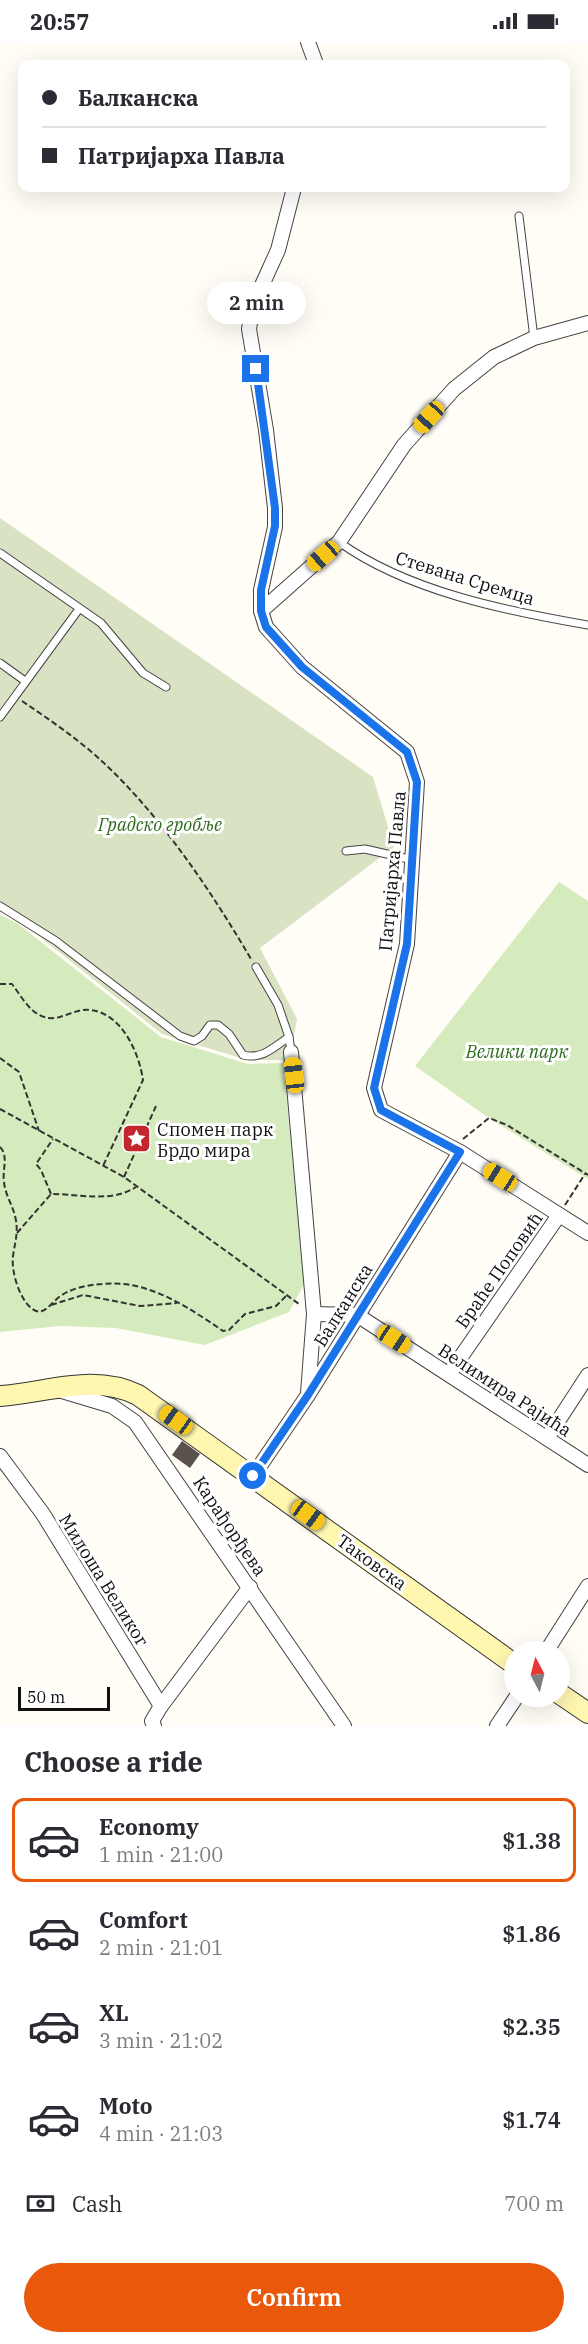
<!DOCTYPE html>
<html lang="en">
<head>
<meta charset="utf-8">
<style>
	body { margin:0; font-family:"IBM Plex Serif",serif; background:#f7f7f7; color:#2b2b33; height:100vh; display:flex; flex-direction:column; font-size:22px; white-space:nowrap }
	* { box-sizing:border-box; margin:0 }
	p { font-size:20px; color:#7c7c81 }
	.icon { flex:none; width:33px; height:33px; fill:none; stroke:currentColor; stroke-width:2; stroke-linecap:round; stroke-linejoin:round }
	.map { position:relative; height:1684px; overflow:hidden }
	.panel { display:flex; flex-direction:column; background:#fff; flex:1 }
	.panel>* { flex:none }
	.top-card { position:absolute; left:18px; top:18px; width:552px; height:132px; border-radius:12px; box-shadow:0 6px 24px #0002; display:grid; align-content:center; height:132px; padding:0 24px; background:#fff }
	.needle { width:39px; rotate:353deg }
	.buttons { position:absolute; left:504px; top:1599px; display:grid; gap:12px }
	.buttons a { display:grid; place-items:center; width:66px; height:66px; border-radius:50%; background:#fff; box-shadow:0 6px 24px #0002; font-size:30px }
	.scale { position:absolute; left:18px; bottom:15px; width:92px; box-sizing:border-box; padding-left:6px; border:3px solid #111; border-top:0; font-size:16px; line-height:21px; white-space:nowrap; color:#111; -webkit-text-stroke:4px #fff; paint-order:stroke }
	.end { position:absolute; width:27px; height:27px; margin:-14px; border:8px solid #1a73e8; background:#fff; box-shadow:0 0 0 3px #fff }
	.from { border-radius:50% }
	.bubble { position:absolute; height:42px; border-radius:21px; background:#fff; box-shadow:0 6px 24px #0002; font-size:20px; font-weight:600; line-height:42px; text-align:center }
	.car { position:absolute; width:18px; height:36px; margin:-18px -9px; border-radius:8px; box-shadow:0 0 4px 2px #0007; background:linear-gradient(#f5c518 24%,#345 0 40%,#f5c518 0 76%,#345 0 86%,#f5c518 0) }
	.top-card b { display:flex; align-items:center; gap:21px; height:57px; font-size:22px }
	.top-card b+b { border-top:2px solid #e1e1e2 }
	.top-card i { width:15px; height:15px; background:#2b2b33 }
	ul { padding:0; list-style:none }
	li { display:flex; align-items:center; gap:18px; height:84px; margin:0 12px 9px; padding:0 12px; border:3px solid transparent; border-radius:12px }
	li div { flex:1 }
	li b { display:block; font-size:22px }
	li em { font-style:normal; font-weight:600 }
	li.selected { border-color:#ea580c }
	li>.icon { width:54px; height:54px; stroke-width:1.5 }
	h2 { padding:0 24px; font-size:27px; line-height:72px }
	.pay { display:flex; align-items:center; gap:15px; height:66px; padding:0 24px; font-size:22px }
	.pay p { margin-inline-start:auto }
	.button { display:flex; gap:12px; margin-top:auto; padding:12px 24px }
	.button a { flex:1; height:69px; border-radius:36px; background:#ea580c; color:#fff; font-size:24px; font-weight:600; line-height:69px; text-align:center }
	.status { display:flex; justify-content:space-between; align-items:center; height:42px; padding:0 30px; background:#fff; direction:ltr }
	.status svg { height:16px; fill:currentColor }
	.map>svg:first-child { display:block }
</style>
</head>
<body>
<div class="status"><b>20:57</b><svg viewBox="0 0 49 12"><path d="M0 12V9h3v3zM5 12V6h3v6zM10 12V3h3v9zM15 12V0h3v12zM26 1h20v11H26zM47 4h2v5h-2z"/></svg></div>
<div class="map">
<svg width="588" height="1684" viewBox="0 0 588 1684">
	<rect width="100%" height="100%" fill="#fffdf5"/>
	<g fill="#d5ebbd">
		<polygon points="559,840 588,859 588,1137 489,1076 415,1024"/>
		<polygon points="0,873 17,881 161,995 248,1022 283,1021 305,1241 289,1270 205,1303 116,1286 60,1284 0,1290"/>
	</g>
	<polygon fill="#d9e3c4" points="0,476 373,735 394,805 260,906 297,977 291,1010 282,1018 247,1018 162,992 20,879 0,869"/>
	<polygon fill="#5a524d" points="182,1399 200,1412 190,1426 172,1413"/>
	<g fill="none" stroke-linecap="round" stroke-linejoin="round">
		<defs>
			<g id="lane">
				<polyline points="519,174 534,296"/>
				<path d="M339,500c68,49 167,69 249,83"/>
				<polyline points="0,511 101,581 143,631 166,645"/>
				<polyline points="0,621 25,639"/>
				<polyline points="0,675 79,567"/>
				<polyline points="346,809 365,807 413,818"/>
				<path d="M0,864l56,35 124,95 14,5 8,-5 8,-11h8l11,9 14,21c19,5 31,-8 46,-18l2,15"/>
				<polyline points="256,925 278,963 289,995"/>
			</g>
			<g id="street">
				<polyline points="308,0 316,22"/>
				<polyline points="294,146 278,208 253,263 249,287 266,388 275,466 275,485 261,548 261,569 266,585 302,625 407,710 417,740 407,902 374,1046 381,1068 460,1110 588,1191"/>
				<polyline points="261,569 339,500 404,403 454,347 494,315 534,296 588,281"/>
				<polyline points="291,1010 314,1272 308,1351"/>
				<polyline points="314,1272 357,1273 588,1423"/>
				<polyline points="449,1332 559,1173"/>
				<polyline points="62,1349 112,1364 135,1380 344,1684"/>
				<polyline points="547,1396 588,1333"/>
				<polyline points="0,1414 43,1472 161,1664"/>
				<polyline points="253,1434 308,1353 460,1110"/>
				<polyline points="546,1610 588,1544"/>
				<polyline points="154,1684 152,1679 161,1664 250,1545"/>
				<polyline points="497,1684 517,1654"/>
			</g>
			<g id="secondary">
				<path d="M0,1354c47,-3 93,-23 138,-1l376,269"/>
				<polyline points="560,1652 588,1671"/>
			</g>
		</defs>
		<use href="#lane" stroke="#444" stroke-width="9"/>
		<use href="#street" stroke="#444" stroke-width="16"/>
		<use href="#secondary" stroke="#333" stroke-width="22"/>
		<g stroke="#333" stroke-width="2" stroke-dasharray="6 3" stroke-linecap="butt">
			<path d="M22,659c28,19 59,40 84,64 57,54 105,126 145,194"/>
			<path d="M0,942h12c10,13 19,32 37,34 12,2 27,-10 41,-8 32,3 49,43 53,70l-40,86"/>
			<polyline points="0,1016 19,1030 39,1089"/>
			<polyline points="0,1067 124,1135 299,1262"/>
			<polyline points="463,1097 489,1076 507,1083 588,1133"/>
			<path d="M0,1105c9,9 2,23 4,35 1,12 8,22 11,34 4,15 0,26 -2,40 -2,15 6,41 17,51 3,3 8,6 12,4 6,-2 12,-10 17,-14 12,-9 29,-12 43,-13 45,-5 86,23 121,47l6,-1 16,-16 31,-8 11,-11"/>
			<polyline points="124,1135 156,1064"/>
			<polyline points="51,1152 41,1128 36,1122 53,1097"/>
			<polyline points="565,1163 585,1132"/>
			<path d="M17,1191l34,-39c29,0 60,9 85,-7"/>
			<polyline points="51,1263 83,1253 140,1264 177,1261"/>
		</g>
		<use href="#lane" stroke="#fff" stroke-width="7"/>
		<use href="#street" stroke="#fff" stroke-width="14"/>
		<use href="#secondary" stroke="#fff6b0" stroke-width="20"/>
	</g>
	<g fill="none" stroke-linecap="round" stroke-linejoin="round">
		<polyline stroke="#1a73e8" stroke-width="8" points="253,1434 308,1353 460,1110 381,1068 374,1046 407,902 417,740 407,710 302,625 266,585 261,569 261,548 275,484 275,466 256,327"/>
	</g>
	<defs>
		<symbol id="sight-square" viewBox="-11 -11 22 22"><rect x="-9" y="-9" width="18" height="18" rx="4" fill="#c4262e" stroke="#fff"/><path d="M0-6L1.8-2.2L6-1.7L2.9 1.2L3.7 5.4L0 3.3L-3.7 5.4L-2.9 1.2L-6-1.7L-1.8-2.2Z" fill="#fff"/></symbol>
	</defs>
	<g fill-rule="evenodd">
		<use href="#sight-square" x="120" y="1080" width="33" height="33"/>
	</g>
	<g text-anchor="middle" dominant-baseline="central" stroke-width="6" stroke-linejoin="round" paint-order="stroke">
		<g font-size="18" fill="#111" stroke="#fff">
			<text transform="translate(465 536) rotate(17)">Стевана Сремца</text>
			<text transform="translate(392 829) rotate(-85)">Патријарха Павла</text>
			<text transform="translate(499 1228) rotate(-55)">Браће Поповић</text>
			<text transform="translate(343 1263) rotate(-58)">Балканска</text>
			<text transform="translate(505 1348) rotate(33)">Велимира Рајића</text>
			<text transform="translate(230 1484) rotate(56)">Карађорђева</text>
			<text transform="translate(372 1520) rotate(36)">Таковска</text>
			<text transform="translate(104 1538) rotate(58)">Милоша Великог</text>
		</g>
		<g font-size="18" font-style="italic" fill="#2f6b1f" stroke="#fff">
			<text x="160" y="782">Градско гробље</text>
			<text x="517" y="1009">Велики парк</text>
		</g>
		<g font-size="18" fill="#111" stroke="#fff" text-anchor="start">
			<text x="157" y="1087">Спомен парк<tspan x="157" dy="21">Брдо мира</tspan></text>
		</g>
	</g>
</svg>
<div class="buttons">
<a><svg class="needle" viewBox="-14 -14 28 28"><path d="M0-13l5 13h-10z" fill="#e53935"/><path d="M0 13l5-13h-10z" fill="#7c7c81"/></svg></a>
</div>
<div class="scale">50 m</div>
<i class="end from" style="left:253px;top:1434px"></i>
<i class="end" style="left:256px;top:327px"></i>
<div class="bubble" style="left:207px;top:240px;width:99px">2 min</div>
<i class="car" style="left:429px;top:375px;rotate:222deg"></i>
<i class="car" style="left:323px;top:514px;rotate:229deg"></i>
<i class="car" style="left:294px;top:1033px;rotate:353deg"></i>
<i class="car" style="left:500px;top:1135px;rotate:302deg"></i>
<i class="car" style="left:394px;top:1297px;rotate:123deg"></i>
<i class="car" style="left:176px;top:1378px;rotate:305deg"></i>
<i class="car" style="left:308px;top:1473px;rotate:126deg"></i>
<div class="top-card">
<b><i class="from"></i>Балканска</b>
<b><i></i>Патријарха Павла</b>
</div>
</div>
<section class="panel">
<h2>Choose a ride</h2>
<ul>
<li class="selected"><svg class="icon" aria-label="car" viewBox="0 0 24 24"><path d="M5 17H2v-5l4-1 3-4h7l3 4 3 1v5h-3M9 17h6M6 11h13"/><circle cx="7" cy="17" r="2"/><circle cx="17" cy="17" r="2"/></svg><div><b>Economy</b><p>1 min · 21:00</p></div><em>$1.38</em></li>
<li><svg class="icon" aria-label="car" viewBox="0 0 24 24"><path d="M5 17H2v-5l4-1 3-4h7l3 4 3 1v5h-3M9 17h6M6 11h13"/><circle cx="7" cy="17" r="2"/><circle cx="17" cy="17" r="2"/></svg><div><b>Comfort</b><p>2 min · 21:01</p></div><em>$1.86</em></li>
<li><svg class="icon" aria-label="car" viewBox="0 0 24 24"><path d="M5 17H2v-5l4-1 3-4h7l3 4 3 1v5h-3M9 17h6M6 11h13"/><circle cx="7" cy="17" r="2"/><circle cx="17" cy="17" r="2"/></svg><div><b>XL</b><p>3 min · 21:02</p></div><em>$2.35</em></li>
<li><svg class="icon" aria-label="car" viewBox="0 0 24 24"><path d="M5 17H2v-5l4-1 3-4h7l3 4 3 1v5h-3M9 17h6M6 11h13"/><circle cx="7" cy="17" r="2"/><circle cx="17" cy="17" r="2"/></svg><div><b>Moto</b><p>4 min · 21:03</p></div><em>$1.74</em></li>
</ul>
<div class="pay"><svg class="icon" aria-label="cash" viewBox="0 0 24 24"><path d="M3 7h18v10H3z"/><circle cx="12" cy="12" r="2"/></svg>Cash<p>700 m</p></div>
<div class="button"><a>Confirm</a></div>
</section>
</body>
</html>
